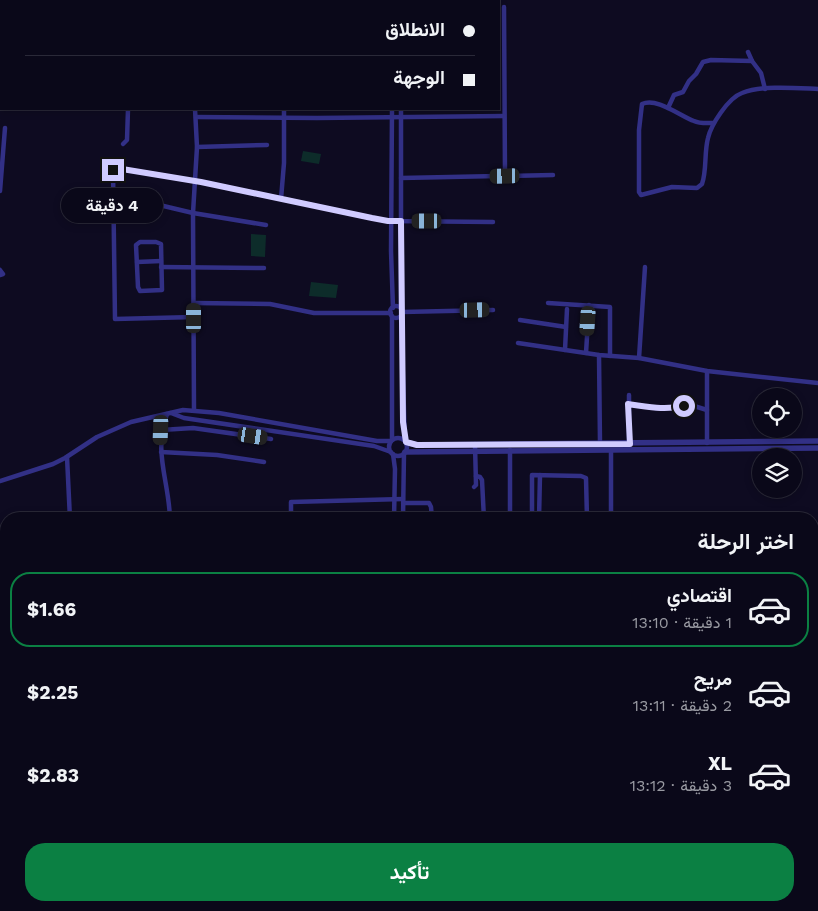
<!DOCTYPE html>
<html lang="ar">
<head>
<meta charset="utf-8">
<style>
	body { margin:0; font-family:"Work Sans",Vazirmatn,sans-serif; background:#181626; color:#f1f3f6; direction:rtl; height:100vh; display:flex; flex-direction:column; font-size:19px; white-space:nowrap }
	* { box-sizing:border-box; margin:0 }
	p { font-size:16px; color:#999aa2 }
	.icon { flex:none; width:28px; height:28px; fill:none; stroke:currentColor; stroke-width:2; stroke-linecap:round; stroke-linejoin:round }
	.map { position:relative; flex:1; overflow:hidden; direction:ltr }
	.side { position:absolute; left:0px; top:512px; width:819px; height:399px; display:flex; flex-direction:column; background:#0a0819; border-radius:20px 20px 0 0; box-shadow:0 2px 8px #0003,0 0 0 1px #2a2938; direction:rtl }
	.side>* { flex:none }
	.top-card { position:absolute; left:0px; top:0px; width:500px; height:110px; box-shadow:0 2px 8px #0003,0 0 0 1px #2a2938; direction:rtl; display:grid; align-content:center; height:110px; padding:0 25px; background:#0a0819 }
	.buttons { position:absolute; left:752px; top:388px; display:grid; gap:10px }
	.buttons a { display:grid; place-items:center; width:50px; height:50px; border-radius:50%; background:#0a0819; box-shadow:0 2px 8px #0003,0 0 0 1px #2a2938; font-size:25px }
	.end { position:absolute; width:22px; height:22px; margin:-11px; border:6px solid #d0cbff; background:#111; box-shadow:0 0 0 2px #111 }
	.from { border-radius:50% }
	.bubble { position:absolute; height:35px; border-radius:18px; background:#0a0819; box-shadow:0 2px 8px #0003,0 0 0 1px #2a2938; font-size:16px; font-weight:700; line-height:35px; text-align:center; direction:rtl }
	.car { position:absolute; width:15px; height:30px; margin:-15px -8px; border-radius:6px; box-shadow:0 0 4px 1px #0007; background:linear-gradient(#222 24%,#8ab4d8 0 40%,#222 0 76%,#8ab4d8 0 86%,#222 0) }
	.top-card b { display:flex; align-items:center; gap:18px; height:48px; font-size:19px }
	.top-card b+b { border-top:1px solid #2a2938 }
	.top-card i { width:12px; height:12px; background:#f1f3f6 }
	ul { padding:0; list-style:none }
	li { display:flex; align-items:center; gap:15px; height:75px; margin:0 10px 8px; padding:0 15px; border:2px solid transparent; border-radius:20px }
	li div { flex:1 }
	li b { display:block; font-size:19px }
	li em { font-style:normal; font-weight:700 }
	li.current { border-color:#0b8043 }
	li>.icon { width:45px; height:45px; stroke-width:1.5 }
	h2 { padding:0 25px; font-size:22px; line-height:60px }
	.cta { display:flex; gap:10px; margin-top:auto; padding:10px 25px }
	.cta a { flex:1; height:58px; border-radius:20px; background:#0b8043; color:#fff; font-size:20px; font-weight:700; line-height:58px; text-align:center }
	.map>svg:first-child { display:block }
</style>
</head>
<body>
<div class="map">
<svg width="818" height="911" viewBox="0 0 818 911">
	<rect width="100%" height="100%" fill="#0e0b21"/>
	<g fill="#0d2c2a">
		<polygon points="303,151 321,154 319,164 301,161"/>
		<polygon points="251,234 266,235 265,257 251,256"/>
		<polygon points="311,282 338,285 336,298 309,296"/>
	</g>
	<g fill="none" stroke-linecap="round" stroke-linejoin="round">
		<g stroke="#323086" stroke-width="4.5">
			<polyline points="37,0 37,1"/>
			<polyline points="55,0 56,1"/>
			<polyline points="78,0 78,1"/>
			<polyline points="130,0 130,1"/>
			<polyline points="158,1 158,0"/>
			<polyline points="504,7 505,176"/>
			<polyline points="748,52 752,61 761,73 765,89"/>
			<polyline points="668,108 674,95 683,92 689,81 696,74 703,62 711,60 752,61"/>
			<polyline points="392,109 391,251 393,308"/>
			<polyline points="401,109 401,309"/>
			<polyline points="196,117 317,118 504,116"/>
			<path d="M714,123c-6,0 -14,1 -20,-2 -14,-5 -37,-24 -52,-17l-3,26v62l2,3 31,-8 25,1 5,-4c5,-14 2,-31 6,-46 3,-13 20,-40 34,-45 20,-8 54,-5 76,-4"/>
			<polyline points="123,144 127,140 128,109"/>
			<polyline points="197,147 267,145"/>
			<polyline points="401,178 553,175"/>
			<polyline points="0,191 5,128"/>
			<polyline points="113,194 193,213 266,225"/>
			<polyline points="281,199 284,163 284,109"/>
			<polygon points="140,242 156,242 161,244 162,290 140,291 138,287 136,245"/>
			<polyline points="137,262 161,261"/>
			<polyline points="161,267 264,268"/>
			<polyline points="0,270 3,274 0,275"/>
			<polyline points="194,303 270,304 314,313 391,313"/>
			<polyline points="548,303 610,307 610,356"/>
			<circle cx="396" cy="312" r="6"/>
			<polyline points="402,312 493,310"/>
			<polyline points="392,316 392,440"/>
			<polyline points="401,316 405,441"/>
			<polyline points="194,317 115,319 113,170 116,168 201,182 387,221 493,222"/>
			<polyline points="520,320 566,327"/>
			<polyline points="518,343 599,355 639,358 707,371 818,383"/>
			<polyline points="565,350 567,309"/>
			<polyline points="586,353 589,305"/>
			<polyline points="599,355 600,444"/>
			<polyline points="639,358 645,267"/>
			<polyline points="629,395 629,444"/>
			<polyline points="628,404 656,408 694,406 707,410"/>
			<polyline points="194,410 193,213 197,147 195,109"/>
			<polyline points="171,413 184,418 374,446 391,452"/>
			<path d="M167,414c-14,39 2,66 3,105"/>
			<polyline points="161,430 193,428 271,439"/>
			<circle cx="398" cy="447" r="9"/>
			<polyline points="707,443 707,371"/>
			<polyline points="510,450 510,519"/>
			<polyline points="161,452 217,455 264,462"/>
			<polyline points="393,454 395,469 394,519"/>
			<polyline points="67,457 70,519"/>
			<polyline points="476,476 480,477 482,480 484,519"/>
			<polyline points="0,481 53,464 65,458 97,437 131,422 183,410 219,413 377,441 391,441"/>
			<polyline points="474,487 476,485 475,444"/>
			<polyline points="403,503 429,503 431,507 432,519"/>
			<polyline points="291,519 291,502 403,499"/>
			<polyline points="403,519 404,453"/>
			<polyline points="532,519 532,475 581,476 586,478 587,519"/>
			<polyline points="539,519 540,475"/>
			<polyline points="611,519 611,450"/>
		</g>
		<g stroke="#323086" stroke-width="5.5">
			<polyline points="406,442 417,445 818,441"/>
			<polyline points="405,452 818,448"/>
		</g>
		<g stroke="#00e1f6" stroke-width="1" stroke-dasharray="8 6" stroke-linecap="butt">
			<polyline points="0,728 6,730"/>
			<polyline points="528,905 535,911"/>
		</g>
	</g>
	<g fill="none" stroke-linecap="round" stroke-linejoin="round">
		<path stroke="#d0cbff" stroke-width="6" d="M113,170l3,-2 85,14 171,36 16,3h13l2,201 3,20 11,3 213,-1 -2,-40c19,3 37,6 56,2"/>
	</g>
</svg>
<div class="buttons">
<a><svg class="icon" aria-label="locate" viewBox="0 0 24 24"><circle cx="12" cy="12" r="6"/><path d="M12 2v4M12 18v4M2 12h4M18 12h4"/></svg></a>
<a><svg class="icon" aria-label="layers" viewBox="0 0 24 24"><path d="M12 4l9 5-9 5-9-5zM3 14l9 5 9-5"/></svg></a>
</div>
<i class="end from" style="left:684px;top:406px"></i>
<i class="end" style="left:113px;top:170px"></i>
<div class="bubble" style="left:61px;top:188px;width:102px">4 دقيقة</div>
<i class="car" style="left:505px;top:176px;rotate:269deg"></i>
<i class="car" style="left:427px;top:221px;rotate:270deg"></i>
<i class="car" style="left:475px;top:310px;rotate:89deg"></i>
<i class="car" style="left:194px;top:318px;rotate:0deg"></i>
<i class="car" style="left:588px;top:321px;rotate:184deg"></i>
<i class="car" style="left:161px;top:430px;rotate:182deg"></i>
<i class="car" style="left:253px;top:436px;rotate:99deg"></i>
<div class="top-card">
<b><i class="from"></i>الانطلاق</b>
<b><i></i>الوجهة</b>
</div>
<section class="side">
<h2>اختر الرحلة</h2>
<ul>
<li class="current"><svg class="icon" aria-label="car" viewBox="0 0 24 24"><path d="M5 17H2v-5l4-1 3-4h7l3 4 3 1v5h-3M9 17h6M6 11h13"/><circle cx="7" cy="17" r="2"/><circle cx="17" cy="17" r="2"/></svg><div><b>اقتصادي</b><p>1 دقيقة · 13:10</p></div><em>$1.66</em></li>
<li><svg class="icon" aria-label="car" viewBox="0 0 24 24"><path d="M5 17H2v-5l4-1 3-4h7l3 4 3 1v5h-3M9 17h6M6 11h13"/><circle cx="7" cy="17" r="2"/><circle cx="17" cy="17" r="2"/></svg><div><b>مريح</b><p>2 دقيقة · 13:11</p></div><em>$2.25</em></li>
<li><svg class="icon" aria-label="car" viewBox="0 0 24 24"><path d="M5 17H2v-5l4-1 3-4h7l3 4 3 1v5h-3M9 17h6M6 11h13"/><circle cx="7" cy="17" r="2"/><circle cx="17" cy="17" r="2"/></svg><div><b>XL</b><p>3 دقيقة · 13:12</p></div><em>$2.83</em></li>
</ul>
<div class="cta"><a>تأكيد</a></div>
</section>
</div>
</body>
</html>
